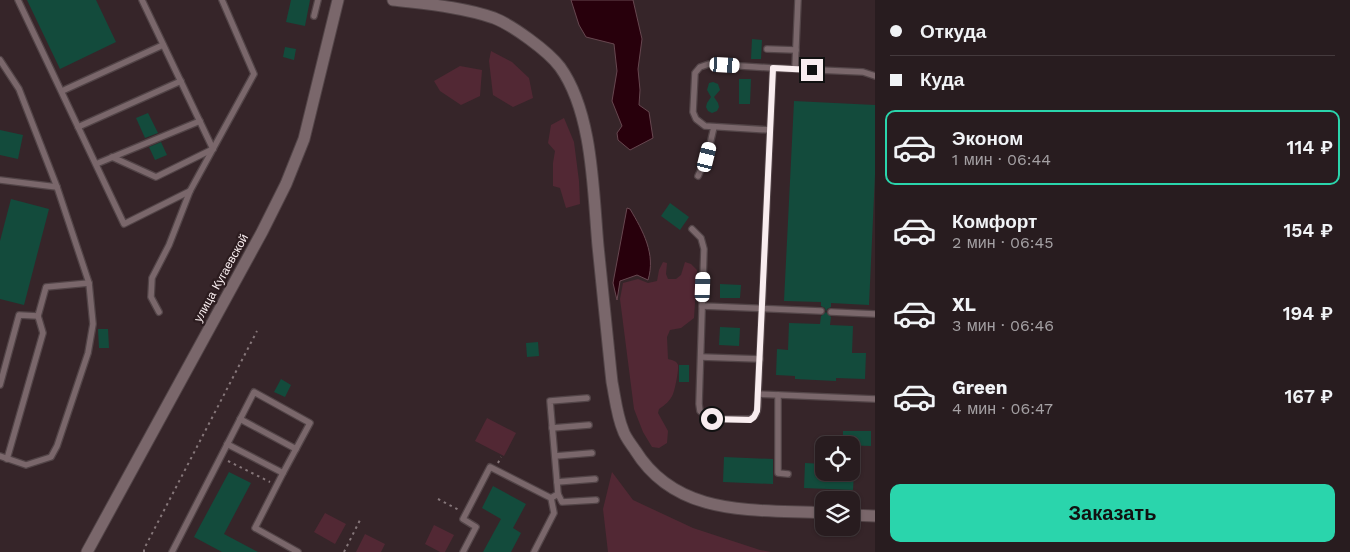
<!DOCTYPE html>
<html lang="ru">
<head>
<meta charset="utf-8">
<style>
	body { margin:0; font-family:"Work Sans",sans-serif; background:#302528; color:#f1f3f6; height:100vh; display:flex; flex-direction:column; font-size:19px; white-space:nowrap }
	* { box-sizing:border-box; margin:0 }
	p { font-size:16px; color:#a5a1a4 }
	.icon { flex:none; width:28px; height:28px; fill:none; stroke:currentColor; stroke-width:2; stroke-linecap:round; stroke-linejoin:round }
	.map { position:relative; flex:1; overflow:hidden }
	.side { display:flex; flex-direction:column; background:#281c1f; width:475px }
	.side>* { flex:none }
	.guide { display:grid; align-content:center; height:110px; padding:0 15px; background:#281c1f }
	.tools { position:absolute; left:815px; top:436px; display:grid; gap:10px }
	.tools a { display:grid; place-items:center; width:45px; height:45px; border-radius:10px; background:#281c1f; box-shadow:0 1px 4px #0004,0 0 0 1px #443a3d; font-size:25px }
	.end { position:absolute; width:22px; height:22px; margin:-11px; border:6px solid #f9edef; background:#111; box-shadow:0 0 0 2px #111 }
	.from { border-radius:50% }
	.car { position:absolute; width:15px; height:30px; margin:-15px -8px; border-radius:6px; box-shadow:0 0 4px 1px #0007; background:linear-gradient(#fff 24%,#345 0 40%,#fff 0 76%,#345 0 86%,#fff 0) }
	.guide b { display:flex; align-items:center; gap:18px; height:48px; font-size:19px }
	.guide b+b { border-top:1px solid #443a3d }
	.guide i { width:12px; height:12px; background:#f1f3f6 }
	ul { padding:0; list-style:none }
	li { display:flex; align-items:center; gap:15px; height:75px; margin:0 10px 8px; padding:0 5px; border:2px solid transparent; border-radius:10px }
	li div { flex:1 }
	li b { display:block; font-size:19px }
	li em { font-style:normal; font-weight:600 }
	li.on { border-color:#2ad5ac }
	li>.icon { width:45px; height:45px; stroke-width:1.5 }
	.primary-button { display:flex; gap:10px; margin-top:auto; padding:10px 15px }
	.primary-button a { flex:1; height:58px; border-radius:10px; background:#2ad5ac; color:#111; font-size:20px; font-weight:600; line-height:58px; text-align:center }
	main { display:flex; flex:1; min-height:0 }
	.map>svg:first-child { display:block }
</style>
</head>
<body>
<main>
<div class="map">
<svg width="875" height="552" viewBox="0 0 875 552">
	<rect width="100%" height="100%" fill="#362529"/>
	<g fill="#522834">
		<polygon points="491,51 512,62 529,78 533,98 513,107 493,95 489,61"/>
		<polygon points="460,66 482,70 480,96 461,105 440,91 434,81"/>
		<polygon points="564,118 574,142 579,181 580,204 566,208 560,188 553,186 553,163 555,151 548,143 551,125"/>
		<path d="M663,262l4,1 -1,11 2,5h8l5,-4 4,-13 6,2 6,6 -3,48 -13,10 -11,2 -3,7 1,22c4,1 9,2 10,6 1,4 -3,25 -5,29 -3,7 -8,11 -14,15l-1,4 10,18 -1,12 -8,5 -7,-1 -9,-15 -9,-23 -14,-110 3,-16 15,-4 10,4 9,-2 2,-11z"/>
		<polygon points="487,418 516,433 504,456 475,441"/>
		<polygon points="612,472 633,500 693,528 760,550 771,552 608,552 603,509"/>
		<polygon points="325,513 346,524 335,544 314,532"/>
		<polygon points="434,525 454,535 445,552 440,552 425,544"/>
		<polygon points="365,534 385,544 381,552 356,552"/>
	</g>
	<g fill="#28000c" stroke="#674750">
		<polygon points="571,0 633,0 642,39 638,69 640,90 639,105 649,112 653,138 630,150 618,140 617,133 622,126 612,101 617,71 614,44 586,37 579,25"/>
		<path d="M627,208l3,1c13,22 26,45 18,71l-11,-5 -17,6 -3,19 -4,-17z"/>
	</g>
	<g fill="#134b3c">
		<polygon points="27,0 96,0 116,42 60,69"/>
		<polygon points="291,0 310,0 305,26 286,22"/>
		<polygon points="752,39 762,40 761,59 751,59"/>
		<polygon points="285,47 296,49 294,60 283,57"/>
		<polygon points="739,79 751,79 750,104 739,104"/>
		<polygon points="713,82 718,84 720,90 714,97 718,103 719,107 717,111 712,113 708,111 706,107 707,103 711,97 707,90 709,83"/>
		<polygon points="794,101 875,105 875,175 869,305 831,303 831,307 827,309 826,312 831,317 830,325 853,326 852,353 866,353 865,379 836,378 836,381 795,379 795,376 776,375 777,349 788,350 789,323 820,324 821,316 826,312 825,308 821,306 821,302 784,301"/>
		<polygon points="148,113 158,133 145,138 136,118"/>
		<polygon points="0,130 23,135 18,159 0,155"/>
		<polygon points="161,142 167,155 155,160 149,147"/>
		<polygon points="11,199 49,209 24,305 0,299 0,241"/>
		<polygon points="670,203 689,217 680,230 661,216"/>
		<polygon points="720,284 741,285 740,298 720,298"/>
		<polygon points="720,327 740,328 739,346 719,345"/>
		<polygon points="98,329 108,329 109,348 99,348"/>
		<polygon points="538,342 539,356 527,357 526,343"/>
		<rect x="679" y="365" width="10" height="17"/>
		<polygon points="281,379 291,385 285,397 274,392"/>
		<polygon points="843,431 871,431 871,446 843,445"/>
		<polygon points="724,457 773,459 773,484 723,482"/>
		<polygon points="805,463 824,464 824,472 854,472 853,490 804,488"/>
		<polygon points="229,472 251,483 224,534 258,552 222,552 194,537"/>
		<polygon points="493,486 526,504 513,528 521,533 511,552 483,552 501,519 482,508"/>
	</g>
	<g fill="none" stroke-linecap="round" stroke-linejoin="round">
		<defs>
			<g id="service">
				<polyline points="18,0 124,224 190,191 254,74 222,0"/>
				<polyline points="142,0 213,149"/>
				<polyline points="314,16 318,0"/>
				<polyline points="767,49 796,50"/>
				<polyline points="0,60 19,89 57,187 89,283 93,324 88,353 57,446 51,457 26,465 0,456"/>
				<polyline points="795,69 798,0"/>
				<polyline points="875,76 863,72 773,68 758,394 875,399"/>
				<polyline points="62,91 163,45"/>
				<polyline points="78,127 181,81"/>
				<polyline points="770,130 705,126 696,119 693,112 695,73 700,67 709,64 773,68"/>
				<polyline points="112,157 156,177 213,149"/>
				<polyline points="96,164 200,121"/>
				<polyline points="698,176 707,157 714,127"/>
				<polyline points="0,180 57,187"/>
				<path d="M692,229l9,9 3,11 -5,155 1,7 12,8h38c10,-4 8,-16 8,-25"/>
				<polyline points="702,306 821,311"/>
				<polyline points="159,312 151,297 152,278 169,245 190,191"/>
				<polyline points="831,312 875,314"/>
				<polyline points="701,357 760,359"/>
				<polyline points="0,385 19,315 38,316 46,287 89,283"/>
				<polyline points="778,395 778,473 788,474"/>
				<polyline points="240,419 296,449"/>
				<polyline points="552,428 589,425"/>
				<polyline points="227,444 283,473 255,528 298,552"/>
				<polyline points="555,456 592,453"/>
				<polyline points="7,459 43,333 38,316"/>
				<polyline points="557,482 595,479"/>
				<polyline points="558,494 562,502 596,500"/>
				<polyline points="551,498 558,494 550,401 587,398"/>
				<polyline points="172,552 254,392 310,423 283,473"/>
				<polyline points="463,552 476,527 463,519 490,467 551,498 554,513 534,552"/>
			</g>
			<g id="minor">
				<path d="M393,0c32,4 70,7 101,18 18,7 54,33 66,49 33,46 33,124 38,179 5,46 9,91 14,136 3,15 5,34 11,48 2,7 8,14 12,20 42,68 119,59 189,63"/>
				<polyline points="851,515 875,516"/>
				<polyline points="87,552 262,232 286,184 304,139 338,0"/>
			</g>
		</defs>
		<use href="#service" stroke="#524447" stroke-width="8"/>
		<use href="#minor" stroke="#524447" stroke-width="13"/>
		<g stroke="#86777a" stroke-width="2" stroke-dasharray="2.5 4" stroke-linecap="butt">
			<polyline points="228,461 270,482"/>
			<polyline points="498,463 501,457"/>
			<polyline points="438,499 459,510"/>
			<polyline points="144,552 144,549 257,331"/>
			<polyline points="344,552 361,518"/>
		</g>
		<use href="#service" stroke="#7a676b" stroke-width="5.5"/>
		<use href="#minor" stroke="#7a676b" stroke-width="11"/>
	</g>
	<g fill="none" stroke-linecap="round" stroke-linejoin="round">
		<polyline stroke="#f9edef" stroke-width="6" points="712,419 750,420 754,417 757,411 773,68 812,70"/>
	</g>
	<g text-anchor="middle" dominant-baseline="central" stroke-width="4.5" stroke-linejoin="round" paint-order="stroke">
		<g font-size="12" fill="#f9edef" stroke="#2c1c1f">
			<text transform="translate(221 278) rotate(-61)">улица Кугаевской</text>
		</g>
	</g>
</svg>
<div class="tools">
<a><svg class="icon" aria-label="locate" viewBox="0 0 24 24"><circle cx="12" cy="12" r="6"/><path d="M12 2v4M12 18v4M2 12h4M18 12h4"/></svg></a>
<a><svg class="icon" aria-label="layers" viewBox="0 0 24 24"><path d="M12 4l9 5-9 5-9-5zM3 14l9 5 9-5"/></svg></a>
</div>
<i class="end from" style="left:712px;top:419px"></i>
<i class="end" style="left:812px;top:70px"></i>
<i class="car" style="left:725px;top:65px;rotate:93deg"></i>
<i class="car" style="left:707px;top:157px;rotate:14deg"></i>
<i class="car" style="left:703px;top:287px;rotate:2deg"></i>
</div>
<section class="side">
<div class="guide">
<b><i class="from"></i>Откуда</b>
<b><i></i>Куда</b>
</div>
<ul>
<li class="on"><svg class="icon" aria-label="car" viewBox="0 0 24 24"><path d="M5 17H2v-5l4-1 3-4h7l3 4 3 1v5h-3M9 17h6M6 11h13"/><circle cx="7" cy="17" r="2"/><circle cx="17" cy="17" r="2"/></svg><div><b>Эконом</b><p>1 мин · 06:44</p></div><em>114 ₽</em></li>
<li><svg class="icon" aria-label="car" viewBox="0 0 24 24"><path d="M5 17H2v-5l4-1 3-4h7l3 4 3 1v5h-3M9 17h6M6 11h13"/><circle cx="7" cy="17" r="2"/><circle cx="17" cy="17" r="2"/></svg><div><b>Комфорт</b><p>2 мин · 06:45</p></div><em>154 ₽</em></li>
<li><svg class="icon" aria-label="car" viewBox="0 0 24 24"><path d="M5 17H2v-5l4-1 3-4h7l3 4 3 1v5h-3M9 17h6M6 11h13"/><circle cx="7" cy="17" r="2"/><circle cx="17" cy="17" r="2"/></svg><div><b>XL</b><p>3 мин · 06:46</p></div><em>194 ₽</em></li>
<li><svg class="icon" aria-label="car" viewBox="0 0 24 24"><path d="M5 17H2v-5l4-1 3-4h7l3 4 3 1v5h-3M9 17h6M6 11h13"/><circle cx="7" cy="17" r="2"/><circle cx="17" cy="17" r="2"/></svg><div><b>Green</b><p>4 мин · 06:47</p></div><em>167 ₽</em></li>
</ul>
<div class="primary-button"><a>Заказать</a></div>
</section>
</main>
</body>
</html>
